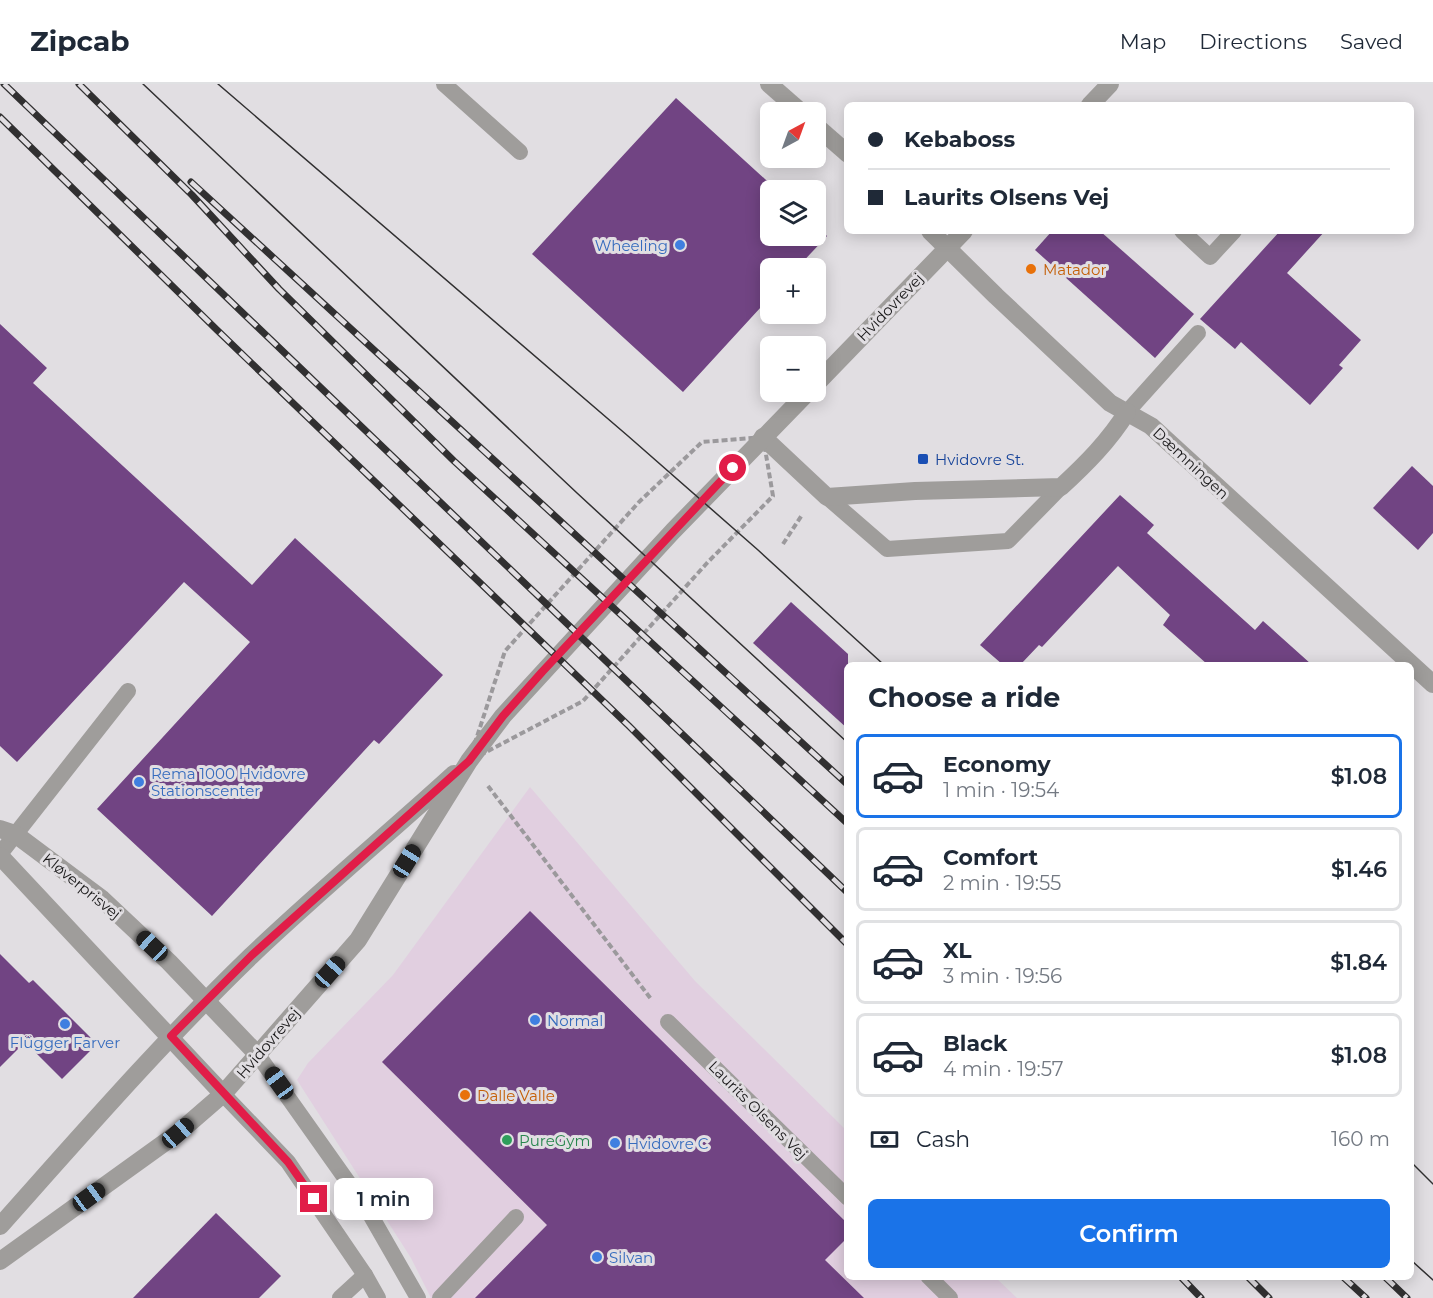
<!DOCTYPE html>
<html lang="en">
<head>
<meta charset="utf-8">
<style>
	body { margin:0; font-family:Montserrat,sans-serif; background:#f6f6f7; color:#1f2937; height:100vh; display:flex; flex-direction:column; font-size:22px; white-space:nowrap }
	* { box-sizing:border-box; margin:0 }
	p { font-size:20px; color:#747a83 }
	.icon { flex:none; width:33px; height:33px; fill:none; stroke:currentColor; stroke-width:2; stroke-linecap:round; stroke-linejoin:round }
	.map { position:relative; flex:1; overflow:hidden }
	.sheet { position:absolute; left:844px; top:578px; width:570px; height:618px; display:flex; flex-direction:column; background:#fff; border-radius:9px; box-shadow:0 3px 15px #0003 }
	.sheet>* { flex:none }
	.banner { position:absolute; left:844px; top:18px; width:570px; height:132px; border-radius:9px; box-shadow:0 3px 15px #0003; display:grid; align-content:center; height:132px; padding:0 24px; background:#fff }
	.needle { width:39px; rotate:41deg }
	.tools { position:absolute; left:760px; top:18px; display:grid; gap:12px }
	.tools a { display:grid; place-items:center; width:66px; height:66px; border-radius:9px; background:#fff; box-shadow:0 3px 15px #0003; font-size:30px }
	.end { position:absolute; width:27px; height:27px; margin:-14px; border:8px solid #e11d48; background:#fff; box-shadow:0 0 0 3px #fff }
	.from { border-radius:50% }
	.bubble { position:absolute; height:42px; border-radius:9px; background:#fff; box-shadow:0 3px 15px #0003; font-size:20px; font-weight:600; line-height:42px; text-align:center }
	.car { position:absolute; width:18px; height:36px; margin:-18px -9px; border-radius:8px; box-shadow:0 0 4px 2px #0007; background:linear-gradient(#222 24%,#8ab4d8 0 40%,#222 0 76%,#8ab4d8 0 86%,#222 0) }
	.banner b { display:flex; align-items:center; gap:21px; height:57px; font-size:22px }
	.banner b+b { border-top:2px solid #e0e1e3 }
	.banner i { width:15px; height:15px; background:#1f2937 }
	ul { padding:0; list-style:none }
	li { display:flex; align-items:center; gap:18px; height:84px; margin:0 12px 9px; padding:0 12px; border:3px solid #e0e1e3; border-radius:9px }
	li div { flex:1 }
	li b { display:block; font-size:22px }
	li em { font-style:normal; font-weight:600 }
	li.current { border-color:#1a73e8 }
	li>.icon { width:54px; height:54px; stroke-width:1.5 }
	h2 { padding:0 24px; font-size:27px; line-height:72px }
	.pay { display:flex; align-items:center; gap:15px; height:66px; padding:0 24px; font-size:22px }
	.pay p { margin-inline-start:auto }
	.cta { display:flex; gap:12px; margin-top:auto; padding:12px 24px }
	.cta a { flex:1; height:69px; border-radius:9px; background:#1a73e8; color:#fff; font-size:24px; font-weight:600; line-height:69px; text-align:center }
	header { display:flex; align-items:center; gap:36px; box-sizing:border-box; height:84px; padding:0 30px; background:#fff; border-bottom:2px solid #e0e1e3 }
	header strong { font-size:28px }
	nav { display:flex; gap:33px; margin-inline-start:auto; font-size:21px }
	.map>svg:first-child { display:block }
</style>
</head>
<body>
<header>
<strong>Zipcab</strong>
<nav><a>Map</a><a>Directions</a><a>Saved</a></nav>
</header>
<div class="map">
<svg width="1433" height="1214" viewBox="0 0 1433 1214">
	<rect width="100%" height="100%" fill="#e1dee2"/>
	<polygon fill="#e1cfe0" points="530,703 695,897 847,1047 848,1192 995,1193 1017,1214 431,1214 411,1174 297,996 308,979 393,891"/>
	<g fill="#714483">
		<polygon points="676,14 777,106 771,106 771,152 816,152 816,142 827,152 797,184 771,184 771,212 683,308 532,170"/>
		<polygon points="1052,147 1100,147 1194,230 1155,274 1035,166"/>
		<polygon points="1280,147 1325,147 1287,189 1361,256 1339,281 1343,284 1310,321 1241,258 1235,265 1200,235"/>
		<polygon points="0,240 47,284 33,299 252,501 295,454 443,591 379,660 374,656 212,832 97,725 250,558 184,498 17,678 0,662"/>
		<polygon points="1412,382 1433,402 1433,449 1418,466 1373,424"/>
		<polygon points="1120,411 1154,441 1147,449 1255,546 1263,537 1311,580 1207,580 1163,541 1170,531 1118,482 1042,563 1039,561 1021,580 1002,580 980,561"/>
		<polygon points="791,518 848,570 848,645 753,559"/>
		<polygon points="530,827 848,1140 848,1153 825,1176 864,1214 475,1214 547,1141 382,978"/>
		<polygon points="0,870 29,899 33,896 97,960 62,995 25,958 0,983"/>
		<polygon points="216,1129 281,1192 259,1214 133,1214"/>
	</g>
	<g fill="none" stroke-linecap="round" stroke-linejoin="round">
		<g stroke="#9b999c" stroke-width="4" stroke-dasharray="6 3" stroke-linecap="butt">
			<polygon points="763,353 773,412 707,479 583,617 469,677 505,567 639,418 702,358"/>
			<polyline points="783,460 802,431"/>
			<polyline points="488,702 651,915"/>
		</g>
		<g stroke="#9f9d9b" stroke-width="16">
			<polyline points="444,0 520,68"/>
			<polyline points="1182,147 1210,173 1234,147"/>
			<polyline points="1127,328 1198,249"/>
			<polyline points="827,413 887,465 1008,457 1061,403"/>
			<polyline points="0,770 128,607"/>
			<polyline points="668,938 848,1114"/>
			<polyline points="258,971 367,1125 418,1214"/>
			<polyline points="223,1010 288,1078 365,1191 378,1214"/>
			<polyline points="928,1192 950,1214"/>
			<polyline points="340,1214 365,1191"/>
			<polyline points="440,1214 516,1133"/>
		</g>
		<g stroke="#9f9d9b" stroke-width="18">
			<polyline points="769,0 801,28"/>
			<polyline points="816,42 848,70"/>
			<polyline points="930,147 996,212 1110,319 1151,342 1433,600"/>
			<path d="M763,353l64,60 88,-6 146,-4c25,-23 48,-46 66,-75"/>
		</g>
		<g stroke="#9f9d9b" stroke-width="18">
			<polyline points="1090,21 1110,0"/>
			<polyline points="816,300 964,147"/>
			<polyline points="0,745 15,750 102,815 169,878 258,971"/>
			<polyline points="0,772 223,1010"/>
			<path d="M0,1142c82,-92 162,-184 251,-270 65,-62 136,-121 203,-182"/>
			<polyline points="0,1177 178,1049 223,1010 358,856 469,677 503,632 673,447 808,308"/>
		</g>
		<g stroke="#313031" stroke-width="1.5">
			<polyline points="143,0 577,409 848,659"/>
			<polyline points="218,0 628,352 758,466 883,580"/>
			<polyline points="1412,1079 1433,1100"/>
			<polyline points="1412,1177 1433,1196"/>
		</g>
		<defs>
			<g id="rail">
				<polyline points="4,0 848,809"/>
				<polyline points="79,0 192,111 279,205 454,377 848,740"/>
				<polyline points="0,33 217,246 629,642 848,861"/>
				<polyline points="191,98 848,701"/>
				<polyline points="1180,1192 1201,1214"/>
				<polyline points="1247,1192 1269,1214"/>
				<polyline points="1342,1192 1366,1214"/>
				<polyline points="1384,1192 1407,1214"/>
			</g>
		</defs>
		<use href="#rail" stroke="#313031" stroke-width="7"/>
		<use href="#rail" stroke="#e1dee2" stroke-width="4.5" stroke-dasharray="14" stroke-linecap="butt"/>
	</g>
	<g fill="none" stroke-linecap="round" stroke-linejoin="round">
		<polyline stroke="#e11d48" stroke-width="8" points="314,1115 288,1078 171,952 252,871 469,677 503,632 542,588 733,384"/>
	</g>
	<g fill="#3f7fe0" stroke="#e1dee2" stroke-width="2">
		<circle cx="680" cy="161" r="6"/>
		<circle cx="139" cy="698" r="6"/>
		<circle cx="535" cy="936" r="6"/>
		<circle cx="65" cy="940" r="6"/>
		<circle cx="615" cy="1059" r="6"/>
		<circle cx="597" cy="1173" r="6"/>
	</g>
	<g fill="#e8710a" stroke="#e1dee2" stroke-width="2">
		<circle cx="1031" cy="185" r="6"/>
		<circle cx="465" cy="1011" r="6"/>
	</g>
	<rect fill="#1a4fb4" stroke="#e1dee2" stroke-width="2" x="917" y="369" width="12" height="12" rx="3"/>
	<circle fill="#2e9e5b" stroke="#e1dee2" stroke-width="2" cx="507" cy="1056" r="6"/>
	<g text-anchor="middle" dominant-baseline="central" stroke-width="6" stroke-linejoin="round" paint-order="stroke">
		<g font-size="15" fill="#366cbe" stroke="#e1dee2" text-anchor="start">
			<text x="668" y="161" text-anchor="end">Wheeling</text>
			<text x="151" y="689">Rema 1000 Hvidovre<tspan x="151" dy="17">Stationscenter</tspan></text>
			<text x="547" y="936">Normal</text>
			<text x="65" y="958" text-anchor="middle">Flügger Farver</text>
			<text x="627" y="1059">Hvidovre C</text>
			<text x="609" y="1173">Silvan</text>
		</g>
		<g font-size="15" fill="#c56008" stroke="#e1dee2" text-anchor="start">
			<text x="1043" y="185">Matador</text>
			<text x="477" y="1011">Dalle Valle</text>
		</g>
		<g font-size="15" fill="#191819" stroke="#e1dee2">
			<text transform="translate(890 223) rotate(-46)">Hvidovrevej</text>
			<text transform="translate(1191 379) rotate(43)">Dæmningen</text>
			<text transform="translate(82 802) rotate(39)">Kløverprisvej</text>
			<text transform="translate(268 959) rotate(-49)">Hvidovrevej</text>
			<text transform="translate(758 1026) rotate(45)">Laurits Olsens Vej</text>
		</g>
		<g font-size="15" fill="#164399" stroke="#e1dee2" text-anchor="start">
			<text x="935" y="375">Hvidovre St.</text>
		</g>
		<g font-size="15" fill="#27864d" stroke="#e1dee2" text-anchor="start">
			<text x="519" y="1056">PureGym</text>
		</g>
	</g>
</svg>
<div class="tools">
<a><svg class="needle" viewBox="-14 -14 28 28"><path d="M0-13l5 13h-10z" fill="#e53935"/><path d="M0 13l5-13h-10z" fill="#747a83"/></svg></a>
<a><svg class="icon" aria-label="layers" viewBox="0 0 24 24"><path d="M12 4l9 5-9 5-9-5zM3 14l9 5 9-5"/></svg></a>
<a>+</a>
<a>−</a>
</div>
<i class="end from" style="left:733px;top:384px"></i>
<i class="end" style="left:314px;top:1115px"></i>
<div class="bubble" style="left:334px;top:1094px;width:99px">1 min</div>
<i class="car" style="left:407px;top:777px;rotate:32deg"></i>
<i class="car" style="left:152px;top:862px;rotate:313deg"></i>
<i class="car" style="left:330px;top:888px;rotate:42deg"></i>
<i class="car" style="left:279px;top:999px;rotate:324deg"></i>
<i class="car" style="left:178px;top:1049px;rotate:49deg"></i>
<i class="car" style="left:89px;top:1113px;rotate:54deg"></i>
<div class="banner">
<b><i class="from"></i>Kebaboss</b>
<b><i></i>Laurits Olsens Vej</b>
</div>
<section class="sheet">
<h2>Choose a ride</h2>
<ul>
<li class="current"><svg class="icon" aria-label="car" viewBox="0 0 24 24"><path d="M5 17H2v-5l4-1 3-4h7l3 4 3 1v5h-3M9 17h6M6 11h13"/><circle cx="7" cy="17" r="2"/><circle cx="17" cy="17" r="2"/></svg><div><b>Economy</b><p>1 min · 19:54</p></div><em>$1.08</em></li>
<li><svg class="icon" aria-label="car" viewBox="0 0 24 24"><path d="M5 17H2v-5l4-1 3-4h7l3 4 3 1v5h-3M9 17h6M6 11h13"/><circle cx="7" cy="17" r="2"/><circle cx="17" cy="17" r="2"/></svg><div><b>Comfort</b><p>2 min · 19:55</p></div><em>$1.46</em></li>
<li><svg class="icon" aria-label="car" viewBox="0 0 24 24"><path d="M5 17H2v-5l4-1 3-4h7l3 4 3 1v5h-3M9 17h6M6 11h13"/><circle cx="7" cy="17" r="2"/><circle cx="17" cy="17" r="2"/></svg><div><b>XL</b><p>3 min · 19:56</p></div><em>$1.84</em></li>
<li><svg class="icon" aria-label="car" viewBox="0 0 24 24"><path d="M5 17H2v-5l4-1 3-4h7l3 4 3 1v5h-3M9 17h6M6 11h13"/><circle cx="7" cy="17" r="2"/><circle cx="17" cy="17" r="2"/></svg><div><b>Black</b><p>4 min · 19:57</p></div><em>$1.08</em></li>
</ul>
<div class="pay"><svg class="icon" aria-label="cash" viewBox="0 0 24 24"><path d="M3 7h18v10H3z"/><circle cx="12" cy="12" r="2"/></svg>Cash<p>160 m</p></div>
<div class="cta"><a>Confirm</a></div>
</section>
</div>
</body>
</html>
